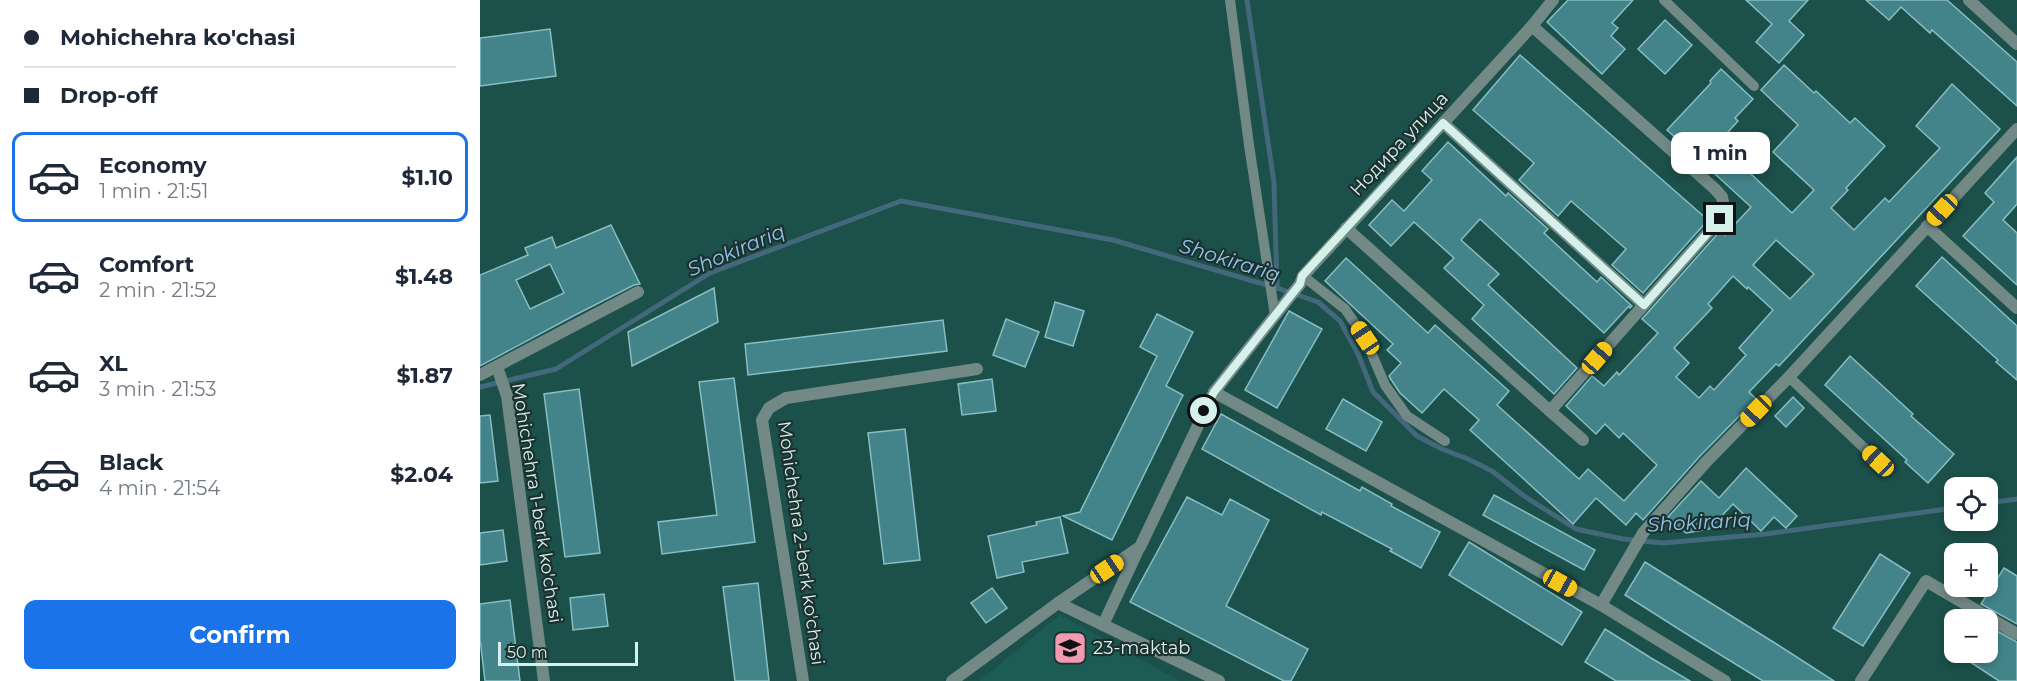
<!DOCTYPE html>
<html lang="en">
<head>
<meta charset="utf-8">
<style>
	body { margin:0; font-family:Montserrat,sans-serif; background:#f2f2f3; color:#1f2937; height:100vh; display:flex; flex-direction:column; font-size:22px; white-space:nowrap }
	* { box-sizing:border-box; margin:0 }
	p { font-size:20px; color:#747a83 }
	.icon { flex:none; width:33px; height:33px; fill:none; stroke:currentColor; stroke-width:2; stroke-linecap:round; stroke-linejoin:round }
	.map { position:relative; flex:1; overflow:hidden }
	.details { display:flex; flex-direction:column; background:#fff; width:480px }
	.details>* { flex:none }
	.banner { display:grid; align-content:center; height:132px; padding:0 24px; background:#fff }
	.fabs { position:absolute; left:1464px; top:477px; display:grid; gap:12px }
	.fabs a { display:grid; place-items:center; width:54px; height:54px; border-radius:12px; background:#fff; box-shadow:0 3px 9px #0003; font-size:30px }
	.scale { position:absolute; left:18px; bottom:15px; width:140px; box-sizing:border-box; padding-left:6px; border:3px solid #d6f0ec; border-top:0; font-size:16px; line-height:21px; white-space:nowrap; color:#d6f0ec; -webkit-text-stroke:4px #1c312e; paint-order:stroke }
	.end { position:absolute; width:27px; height:27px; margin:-14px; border:8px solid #d6f0ec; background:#111; box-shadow:0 0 0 3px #111 }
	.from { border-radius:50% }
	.bubble { position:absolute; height:42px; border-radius:12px; background:#fff; box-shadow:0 3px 9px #0003; font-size:20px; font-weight:700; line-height:42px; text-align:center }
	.car { position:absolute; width:18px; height:36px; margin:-18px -9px; border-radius:8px; box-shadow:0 0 4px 2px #0007; background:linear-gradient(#f5c518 24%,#345 0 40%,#f5c518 0 76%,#345 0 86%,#f5c518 0) }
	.banner b { display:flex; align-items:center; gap:21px; height:57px; font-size:22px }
	.banner b+b { border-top:2px solid #e0e1e3 }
	.banner i { width:15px; height:15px; background:#1f2937 }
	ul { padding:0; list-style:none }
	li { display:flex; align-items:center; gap:18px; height:90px; margin:0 12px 9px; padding:0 12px; border:3px solid transparent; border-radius:12px }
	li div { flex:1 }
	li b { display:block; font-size:22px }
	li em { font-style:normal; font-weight:700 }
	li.active { border-color:#1a73e8 }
	li>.icon { width:54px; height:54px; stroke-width:1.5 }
	.cta { display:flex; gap:12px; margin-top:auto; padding:12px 24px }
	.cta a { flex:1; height:69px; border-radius:12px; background:#1a73e8; color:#fff; font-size:24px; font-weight:700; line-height:69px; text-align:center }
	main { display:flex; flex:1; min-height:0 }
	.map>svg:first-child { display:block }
</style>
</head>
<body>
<main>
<section class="details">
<div class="banner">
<b><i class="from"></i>Mohichehra ko'chasi</b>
<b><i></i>Drop-off</b>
</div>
<ul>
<li class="active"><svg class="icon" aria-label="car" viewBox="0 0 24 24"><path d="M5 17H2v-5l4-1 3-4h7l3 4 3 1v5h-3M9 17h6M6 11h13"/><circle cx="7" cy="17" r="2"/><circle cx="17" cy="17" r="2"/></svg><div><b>Economy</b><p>1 min · 21:51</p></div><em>$1.10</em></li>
<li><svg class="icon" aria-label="car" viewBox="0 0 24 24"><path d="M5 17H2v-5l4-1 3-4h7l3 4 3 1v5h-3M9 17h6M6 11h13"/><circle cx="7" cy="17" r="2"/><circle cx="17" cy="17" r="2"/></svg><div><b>Comfort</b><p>2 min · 21:52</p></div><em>$1.48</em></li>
<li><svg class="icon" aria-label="car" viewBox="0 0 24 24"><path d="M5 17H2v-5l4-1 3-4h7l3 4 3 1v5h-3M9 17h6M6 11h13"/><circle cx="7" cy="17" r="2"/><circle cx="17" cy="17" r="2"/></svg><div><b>XL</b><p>3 min · 21:53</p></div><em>$1.87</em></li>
<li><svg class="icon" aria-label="car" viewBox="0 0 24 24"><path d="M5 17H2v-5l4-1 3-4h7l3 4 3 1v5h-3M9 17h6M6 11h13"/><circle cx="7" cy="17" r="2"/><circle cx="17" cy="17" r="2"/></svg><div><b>Black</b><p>4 min · 21:54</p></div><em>$2.04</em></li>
</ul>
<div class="cta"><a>Confirm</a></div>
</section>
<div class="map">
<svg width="1537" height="681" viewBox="0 0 1537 681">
	<rect width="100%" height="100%" fill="#1c504a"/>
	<polygon fill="#1b5c55" points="580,615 700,681 499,681"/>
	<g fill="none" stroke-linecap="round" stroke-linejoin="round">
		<g stroke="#44687b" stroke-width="5">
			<polyline points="767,0 794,183 797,288"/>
			<polyline points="0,387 76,369 230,273 421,201 633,240 797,288 838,302 860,321 878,354 893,392 937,436 962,449 988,459 1012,471 1044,496 1096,529 1143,539 1183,543 1286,534 1474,508"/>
			<polyline points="1508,503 1537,499"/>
		</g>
	</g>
	<g fill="#43848b" stroke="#88bdc2" stroke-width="1.5" fill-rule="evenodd">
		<polygon points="1088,0 1153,0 1132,23 1138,28 1131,36 1145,49 1122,74 1067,22"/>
		<polygon points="1266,0 1328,0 1309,21 1324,35 1299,63 1276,42 1292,24"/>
		<polygon points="1386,0 1467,0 1537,62 1537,106 1452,30 1450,33 1421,7 1409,20"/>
		<polygon points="1185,20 1212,45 1185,74 1158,49"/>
		<polygon points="70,29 76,76 0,86 0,38"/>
		<polygon points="1040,55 1228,220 1163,293 1132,265 1146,249 1091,201 1078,216 1039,180 1054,163 993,110"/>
		<path d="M1304,65l30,28 2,-2 34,32 5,-5 30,28 -39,42 2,2 -17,18 23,22 31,-32 4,4 51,-54 -24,-22 36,-42 48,45 -221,237 -3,-2 -27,28 7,7 -56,57 -57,64 -7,-7 -10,12 -30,-27 -23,26 -103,-94 9,-10 -35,-31 -22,24 -22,-20 -8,-12 -3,-5 12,-13 -14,-13 6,-6 -68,-63 21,-23 82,75 7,-8 74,66 -12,14 82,74 9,-10 36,32 33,-36 -34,-32 -4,5 -14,-14 -9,10 -30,-28 26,-30 12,10 13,-14 2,3 39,-42 -16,-14 78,-88 5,4 26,-28 -84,-77 44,-47 -1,-2 11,-12 32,30 -18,19 3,3 -10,11 32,30 -10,11 42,40 22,-23 -41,-38 25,-27 -37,-35zM1296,240l38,34 -24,25 -37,-34zM1253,276l14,13 1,-2 25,23 -34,38 7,7 -32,35 -4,-4 -11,12 -23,-21 13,-14 -15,-15 38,-40 -4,-4z"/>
		<polygon points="968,142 1026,196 1028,193 1068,229 1064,233 1117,282 1121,277 1152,306 1150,308 1149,306 1124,333 1000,219 981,240 1019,274 1008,285 1097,368 1074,394 992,319 1004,305 964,268 974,258 934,222 911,246 889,225 912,200 924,211 952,180 942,171"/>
		<polygon points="1537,157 1537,204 1523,220 1537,233 1537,285 1483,236 1514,202 1505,193"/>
		<path d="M131,225l29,59 -6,1 -57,29 -97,52v-91l48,-20 -3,-7 27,-11 4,11zM70,264l14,29 -34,16 -14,-29z"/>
		<polygon points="1462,257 1537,326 1537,380 1516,362 1518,360 1436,286"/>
		<polygon points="234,288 238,322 152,366 148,332"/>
		<polygon points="575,302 604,311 593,346 565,337"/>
		<polygon points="809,311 842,329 797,408 765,390"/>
		<polygon points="677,314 713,332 686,386 703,395 632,540 583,516 600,512 677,356 660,347"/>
		<polygon points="526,319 559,332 545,367 513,355"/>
		<polygon points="463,320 467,351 268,375 265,344"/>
		<polygon points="1370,356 1433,414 1431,416 1474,454 1448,483 1425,462 1427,460 1345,385"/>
		<polygon points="254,378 275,542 182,554 178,522 237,515 219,382"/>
		<polygon points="512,379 516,411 482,415 478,384"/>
		<polygon points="99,389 120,553 85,557 64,394"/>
		<polygon points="1313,397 1324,408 1306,427 1295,416"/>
		<polygon points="863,399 902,422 886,451 846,429"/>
		<polygon points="741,414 880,491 882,487 912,504 911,506 960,532 941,568 910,551 912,549 842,512 841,515 722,449"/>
		<polygon points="10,415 18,481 0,483 0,416"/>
		<polygon points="425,429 440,560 404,564 388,433"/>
		<polygon points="1266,468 1317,516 1306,528 1294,517 1281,531 1253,504 1229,529 1206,533 1188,517 1221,481 1239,498"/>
		<polygon points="1014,495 1115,550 1104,570 1003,515"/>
		<polygon points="707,497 742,515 750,499 789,520 746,606 828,649 811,681 804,681 650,602"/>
		<polygon points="580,517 588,553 542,562 544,572 517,578 508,536 557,525 556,522"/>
		<polygon points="23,530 27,561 0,565 0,533"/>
		<polygon points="989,542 1102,612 1082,645 969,575"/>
		<polygon points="1400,554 1430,573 1383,646 1353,628"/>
		<polygon points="1165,562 1298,645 1354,681 1283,681 1205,633 1145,595"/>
		<polygon points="1524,568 1537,576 1537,624 1501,604"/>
		<polygon points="278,583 289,681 255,681 243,587"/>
		<polygon points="512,588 527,608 506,623 491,603"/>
		<polygon points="124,594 128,626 93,630 90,598"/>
		<polygon points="30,600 40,681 5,681 0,639 0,604"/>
		<polygon points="1508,626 1537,642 1537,681 1519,681 1475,652 1508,652"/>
		<polygon points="1125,629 1171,658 1210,681 1136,681 1105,662"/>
	</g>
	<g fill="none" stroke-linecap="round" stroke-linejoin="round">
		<g stroke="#738985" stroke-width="10">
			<polyline points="750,0 769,145 795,316"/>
			<polyline points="1184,0 1274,86"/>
			<polyline points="823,276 865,309 885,338 905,385 927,416 965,441"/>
			<polyline points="1309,377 1398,461"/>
		</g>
		<g stroke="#738985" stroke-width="12">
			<polyline points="1489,0 1537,44"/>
			<polyline points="963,123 1164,305"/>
			<polyline points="1447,226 1537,308"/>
			<polyline points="866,228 1070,411 1240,219 1245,211 1242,197 1235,189 1052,26"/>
			<polyline points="17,367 27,396 64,681"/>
			<polyline points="0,375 158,292"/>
			<polyline points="734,392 1121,605 1245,681"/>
			<polyline points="1070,411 1103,440"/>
			<polyline points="578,603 739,681"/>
			<polyline points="1121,605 1163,533 1226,462 1309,377 1537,129"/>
			<polyline points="623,625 659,548"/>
			<polyline points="323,681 282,420 289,408 306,398 497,369"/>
			<polyline points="472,681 578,603 660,547 734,392 820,284 823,276 1052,26 1073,0"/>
			<polyline points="1381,681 1446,581 1537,634"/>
		</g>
	</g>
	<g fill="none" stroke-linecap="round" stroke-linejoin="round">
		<polyline stroke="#d6f0ec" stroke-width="8" points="724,411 734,392 820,284 822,276 963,123 1164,305 1240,219"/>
	</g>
	<defs>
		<symbol id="school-square" viewBox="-11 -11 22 22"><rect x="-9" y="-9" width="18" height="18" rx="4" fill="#f29aaf" stroke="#1c312e"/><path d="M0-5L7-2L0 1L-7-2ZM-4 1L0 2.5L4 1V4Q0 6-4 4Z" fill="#111"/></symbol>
	</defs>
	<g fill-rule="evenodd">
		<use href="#school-square" x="571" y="629" width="38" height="38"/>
	</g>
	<g text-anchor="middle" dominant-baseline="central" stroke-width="4.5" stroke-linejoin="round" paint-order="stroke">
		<g font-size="18" fill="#d6f0ec" stroke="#1c312e">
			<text transform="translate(919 144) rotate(-47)">Нодира улица</text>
			<text transform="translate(57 503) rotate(81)">Mohichehra 1-berk ko'chasi</text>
			<text transform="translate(321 543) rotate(82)">Mohichehra 2-berk ko'chasi</text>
		</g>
		<g font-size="18" fill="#d6f0ec" stroke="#1c312e" text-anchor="start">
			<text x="613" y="648">23-maktab</text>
		</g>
		<g font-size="20" font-style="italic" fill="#92c4ee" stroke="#1c312e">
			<text transform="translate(256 250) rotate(-23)">Shokirariq</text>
			<text transform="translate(750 260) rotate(17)">Shokirariq</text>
			<text transform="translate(1219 522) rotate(-3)">Shokirariq</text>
		</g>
	</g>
</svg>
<div class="fabs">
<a><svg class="icon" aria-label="locate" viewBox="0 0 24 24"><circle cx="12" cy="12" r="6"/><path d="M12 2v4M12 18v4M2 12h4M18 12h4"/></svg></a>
<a>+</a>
<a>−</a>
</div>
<div class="scale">50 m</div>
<i class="end from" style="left:724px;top:411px"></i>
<i class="end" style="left:1240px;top:219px"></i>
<div class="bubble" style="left:1191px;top:132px;width:99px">1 min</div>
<i class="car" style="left:1462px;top:210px;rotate:223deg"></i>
<i class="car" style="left:885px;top:338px;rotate:326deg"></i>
<i class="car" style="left:1117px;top:358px;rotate:41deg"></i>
<i class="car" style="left:1276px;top:411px;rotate:224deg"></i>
<i class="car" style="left:1398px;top:461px;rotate:313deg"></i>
<i class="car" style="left:627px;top:569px;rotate:56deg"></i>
<i class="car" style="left:1080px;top:583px;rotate:119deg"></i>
</div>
</main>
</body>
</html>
